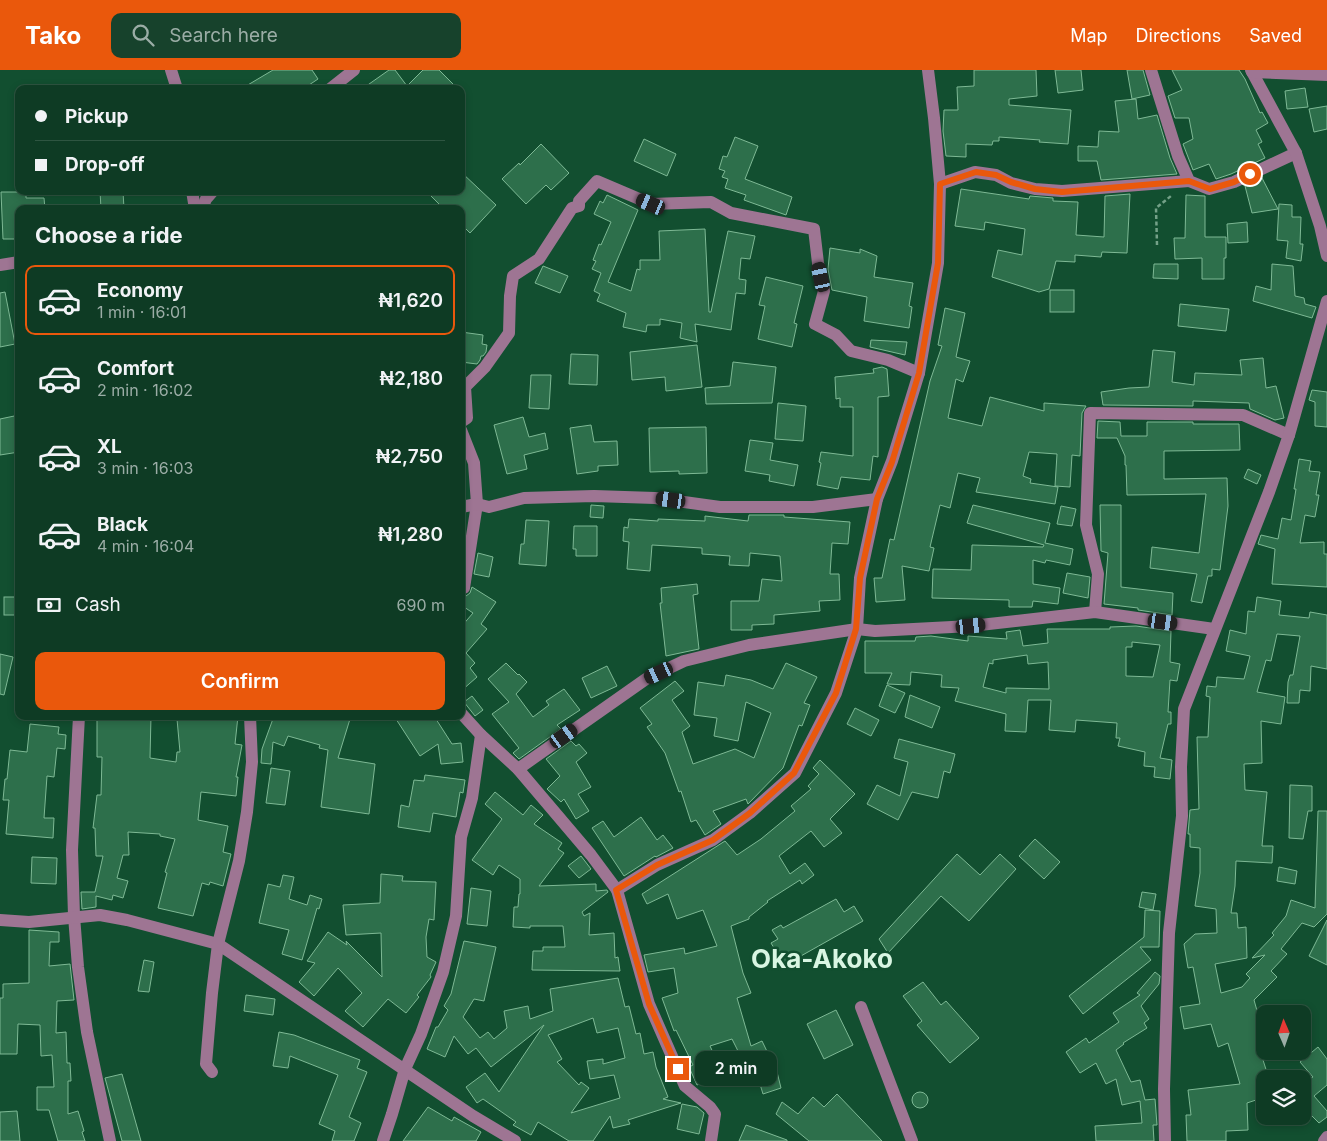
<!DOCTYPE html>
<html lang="en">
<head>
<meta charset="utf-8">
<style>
	body { margin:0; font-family:Inter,sans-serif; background:#17422c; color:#f1f3f6; height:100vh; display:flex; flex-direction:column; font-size:19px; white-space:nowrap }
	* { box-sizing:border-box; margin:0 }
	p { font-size:16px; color:#9bada6 }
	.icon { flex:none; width:28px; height:28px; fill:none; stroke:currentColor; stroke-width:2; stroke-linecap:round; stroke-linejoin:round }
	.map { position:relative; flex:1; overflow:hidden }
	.drawer { position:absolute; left:15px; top:135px; width:450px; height:515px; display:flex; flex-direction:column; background:#0e3b24; border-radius:10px; box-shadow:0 2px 8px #0003,0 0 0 1px #2e5541 }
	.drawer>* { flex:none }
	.hud { position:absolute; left:15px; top:15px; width:450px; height:110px; border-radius:10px; box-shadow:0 2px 8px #0003,0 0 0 1px #2e5541; display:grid; align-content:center; height:110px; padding:0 20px; background:#0e3b24 }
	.needle { width:32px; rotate:358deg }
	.fabs { position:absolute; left:1256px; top:935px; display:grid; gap:10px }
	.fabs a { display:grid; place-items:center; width:55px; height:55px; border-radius:10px; background:#0e3b24; box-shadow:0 2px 8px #0003,0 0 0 1px #2e5541; font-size:25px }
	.end { position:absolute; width:22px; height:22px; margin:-11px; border:6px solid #ea580c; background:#fff; box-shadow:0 0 0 2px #fff }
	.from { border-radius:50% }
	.bubble { position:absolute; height:35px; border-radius:10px; background:#0e3b24; box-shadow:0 2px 8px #0003,0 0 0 1px #2e5541; font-size:16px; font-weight:600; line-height:35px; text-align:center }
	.car { position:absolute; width:15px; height:30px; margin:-15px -8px; border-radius:6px; box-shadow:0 0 4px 1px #0007; background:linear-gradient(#222 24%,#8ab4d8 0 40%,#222 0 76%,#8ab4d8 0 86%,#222 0) }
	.hud b { display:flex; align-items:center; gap:18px; height:48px; font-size:19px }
	.hud b+b { border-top:1px solid #2e5541 }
	.hud i { width:12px; height:12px; background:#f1f3f6 }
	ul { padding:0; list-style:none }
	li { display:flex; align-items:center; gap:15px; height:70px; margin:0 10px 8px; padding:0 10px; border:2px solid transparent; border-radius:10px }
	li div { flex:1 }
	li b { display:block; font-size:19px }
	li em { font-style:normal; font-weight:600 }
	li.on { border-color:#ea580c }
	li>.icon { width:45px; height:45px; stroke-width:1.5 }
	h2 { padding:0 20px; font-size:22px; line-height:60px }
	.pay { display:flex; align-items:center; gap:12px; height:55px; padding:0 20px; font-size:19px }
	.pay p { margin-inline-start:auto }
	.cta { display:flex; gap:10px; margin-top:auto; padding:10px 20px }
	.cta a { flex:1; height:58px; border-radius:10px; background:#ea580c; color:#fff; font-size:20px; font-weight:600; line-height:58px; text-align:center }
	header { display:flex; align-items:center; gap:30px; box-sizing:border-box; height:70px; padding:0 25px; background:#ea580c; color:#fff }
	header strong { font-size:24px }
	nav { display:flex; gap:28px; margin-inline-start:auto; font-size:18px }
	.search { width:350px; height:45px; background:#17422c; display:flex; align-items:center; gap:12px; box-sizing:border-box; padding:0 18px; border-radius:10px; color:#9bada6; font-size:19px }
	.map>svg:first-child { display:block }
</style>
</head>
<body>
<header>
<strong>Tako</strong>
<div class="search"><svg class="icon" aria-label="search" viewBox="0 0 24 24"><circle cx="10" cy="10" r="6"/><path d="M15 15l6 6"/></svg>Search here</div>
<nav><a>Map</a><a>Directions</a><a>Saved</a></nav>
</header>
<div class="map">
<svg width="1327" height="1071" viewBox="0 0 1327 1071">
	<rect width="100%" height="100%" fill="#124f30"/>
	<g fill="#2d6f4b" stroke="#7eb995" fill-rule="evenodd">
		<polygon points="273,0 312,0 318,9 303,19 241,19"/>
		<polygon points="389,0 395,0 407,16 423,0 439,0 458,19 362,19"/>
		<polygon points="974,0 1036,0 1037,26 1009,29 1009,35 1071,40 1068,74 1039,72 1040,70 999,67 999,71 993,71 992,75 966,74 966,87 946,86 943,61 944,40 958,40 957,17 974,16"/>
		<polygon points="1055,0 1081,0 1083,20 1058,23"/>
		<polygon points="1127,0 1143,0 1150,25 1132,29"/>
		<polygon points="1172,0 1239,0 1245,9 1260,43 1262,42 1268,53 1256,60 1262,72 1258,74 1265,88 1231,104 1216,109 1209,94 1193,100 1183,74 1193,69 1189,48 1175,48 1168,26 1182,20"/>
		<polygon points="1305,18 1308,37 1287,39 1285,21"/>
		<polygon points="1136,29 1138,49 1157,45 1170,88 1177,104 1101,110 1097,91 1078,91 1078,76 1098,77 1099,61 1119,62 1115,31"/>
		<polygon points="1327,36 1327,59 1314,62 1309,39"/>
		<polygon points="735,67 758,76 745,109 792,127 786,145 744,130 746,125 725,118 728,109 722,107 725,101 719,99 723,86 727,87"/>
		<polygon points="644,69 676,84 667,106 634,91"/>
		<polygon points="541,74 569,103 551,120 546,115 526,134 502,109 519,93 520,95"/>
		<polygon points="461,102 496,135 470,163 461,154 461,139 444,139 426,121 461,121"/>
		<polygon points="1262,108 1278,139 1252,143 1245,116"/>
		<polygon points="961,119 1029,129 1030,126 1053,128 1053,131 1078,132 1076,165 1104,167 1105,126 1130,124 1127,183 1102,182 1101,187 1075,185 1075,192 1056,191 1049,219 1039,222 992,207 998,180 1022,185 1025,159 985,152 984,160 955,156"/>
		<polygon points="100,121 123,121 124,139 101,139"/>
		<polygon points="1,122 26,122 26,128 44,128 45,139 19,139 19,169 3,169"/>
		<polygon points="607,125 638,140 608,212 631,221 637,199 640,200 640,190 660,190 659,161 705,159 709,242 711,242 728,161 755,166 750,189 741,188 739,209 746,210 745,224 736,223 731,260 695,254 697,272 680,268 682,253 660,249 660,255 647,255 646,262 623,257 626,243 597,231 600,224 594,221 601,203 592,199 596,191 593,190 599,174 601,175 611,152 594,144 600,131 603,133"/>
		<polygon points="1186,125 1205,126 1205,167 1226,167 1226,188 1224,188 1224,209 1202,209 1202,188 1175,189 1174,168 1185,168"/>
		<polygon points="1279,134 1292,135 1292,147 1301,147 1300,174 1303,174 1301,191 1286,188 1288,171 1277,170"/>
		<polygon points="1247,152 1248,172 1228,173 1227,154"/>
		<polygon points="830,178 860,183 860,179 877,186 874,207 913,213 909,236 912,237 909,258 864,251 867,227 832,220 828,199"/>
		<polygon points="1154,194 1178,194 1178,209 1153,208"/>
		<polygon points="1272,194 1293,196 1295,226 1304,228 1305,234 1316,237 1312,248 1253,231 1256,216 1271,220"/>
		<polygon points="543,196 568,206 560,223 535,213"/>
		<polygon points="766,207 803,216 794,253 797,254 792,277 758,269 765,236 759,235"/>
		<rect x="1050" y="220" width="24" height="22"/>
		<polygon points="5,222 15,274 0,277 0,223"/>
		<polygon points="1180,234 1229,239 1226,261 1178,256"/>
		<polygon points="945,238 965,243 956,287 970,291 963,312 956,309 948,348 982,356 990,327 1044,341 1044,333 1086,336 1082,343 1080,386 1072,385 1070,417 1055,416 1057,384 1029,382 1023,406 1031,409 1030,413 1058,417 1055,434 976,422 980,408 958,403 950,438 940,435 930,477 934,478 929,501 902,496 905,530 876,532 874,508 882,508 890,469 894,470 930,311 942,276 938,275"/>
		<polygon points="461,262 483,265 482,274 487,275 486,282 483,286 481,286 480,290 477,294 461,292"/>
		<polygon points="871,270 907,272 905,285 870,277"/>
		<polygon points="697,275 702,317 666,321 665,307 632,310 630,282"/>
		<polygon points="1153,280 1175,282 1172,312 1194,315 1195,303 1242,305 1240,290 1263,288 1266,318 1276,316 1284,348 1275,350 1250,339 1249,333 1193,331 1193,336 1103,335 1101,322 1129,318 1149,317"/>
		<polygon points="571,284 598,285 597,315 569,314"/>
		<polygon points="733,292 776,297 772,333 706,334 705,318 730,316"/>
		<polygon points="882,297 887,299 889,326 878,327 878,387 873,386 870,410 841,407 838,419 817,415 821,393 819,392 821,382 853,386 853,337 840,337 840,328 836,329 835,307 874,303 873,299"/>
		<polygon points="531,305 551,305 549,339 529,338"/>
		<polygon points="1312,320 1327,322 1327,357 1315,356 1315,332 1309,330"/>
		<polygon points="778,333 806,336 803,371 775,369"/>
		<polygon points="19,345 19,382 0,385 0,349"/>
		<polygon points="523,347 529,367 545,363 548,379 524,385 527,399 507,404 494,355"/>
		<polygon points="1098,351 1120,352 1121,366 1147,366 1147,352 1193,352 1193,354 1239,354 1240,380 1164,381 1164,409 1227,408 1228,436 1220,500 1212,499 1212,506 1208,506 1202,533 1191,531 1197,504 1150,498 1152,477 1199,483 1206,424 1127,425 1126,395 1125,395 1125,386 1117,368 1097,368"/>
		<polygon points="591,355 594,372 617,371 618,395 598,396 598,401 577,404 570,358"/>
		<polygon points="706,357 707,403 679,404 679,401 650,402 649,358"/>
		<polygon points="750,370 773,373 770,390 798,395 794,416 769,411 770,405 745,401"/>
		<polygon points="1299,389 1311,391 1309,401 1320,402 1316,425 1319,425 1315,447 1305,445 1300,473 1324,472 1324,484 1327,484 1327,517 1272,514 1275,479 1258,474 1261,465 1278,469 1282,448 1291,450 1296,419 1294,419"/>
		<polygon points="1248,399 1261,405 1257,414 1244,408"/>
		<polygon points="591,435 604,436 603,448 590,447"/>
		<polygon points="973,435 1050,453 1045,473 1073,479 1070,495 1046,490 1045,493 1033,490 1033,514 1060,518 1058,534 1033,531 1032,537 1009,537 1009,530 932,528 933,499 971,500 972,475 1043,477 1044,475 967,453"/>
		<polygon points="1100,435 1121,435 1121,517 1173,523 1172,545 1138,540 1138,538 1104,534 1108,483 1101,481"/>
		<polygon points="1061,436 1076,439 1072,456 1057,454"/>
		<polygon points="749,445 784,445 784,447 850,452 848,474 832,473 830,504 839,504 840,530 819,531 820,541 774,545 774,554 752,555 752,560 731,560 731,531 759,531 762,509 782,511 780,486 750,483 749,496 729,495 730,486 702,484 702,478 652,475 650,501 627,499 629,472 623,471 624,457 628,458 629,449 658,451 658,449 705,451 705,446 748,451"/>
		<polygon points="526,450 549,451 546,496 519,494 521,474 524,474"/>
		<polygon points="574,456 597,456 597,486 576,486 576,479 573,479"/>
		<polygon points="478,483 493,487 489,507 474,504"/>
		<polygon points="1067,503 1090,507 1088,528 1063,523"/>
		<polygon points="697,514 698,524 693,525 699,579 666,586 660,533 662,533 661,518"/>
		<polygon points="472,517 496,532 481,554 487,559 466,583 475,593 470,598 477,607 461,621 461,557 473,543 461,535 461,525 466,526 470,523"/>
		<rect x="4" y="527" width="15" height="18"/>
		<polygon points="1257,527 1281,531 1279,545 1309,548 1310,542 1327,545 1327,599 1311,596 1310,621 1300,620 1299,633 1287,633 1288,612 1290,605 1293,605 1300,566 1277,564 1271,591 1266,590 1257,622 1285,627 1281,654 1261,651 1262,693 1244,694 1245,720 1267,722 1262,776 1273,776 1272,793 1236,791 1235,816 1231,843 1237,843 1238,858 1246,857 1247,888 1215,894 1221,923 1242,917 1250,908 1246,904 1265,885 1252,888 1274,865 1272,863 1286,846 1291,830 1315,838 1318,741 1327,741 1327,844 1314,857 1302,853 1281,879 1287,884 1271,901 1277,907 1254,930 1263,962 1265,962 1265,981 1268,989 1263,990 1269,1009 1265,1009 1265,1027 1247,1033 1248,1060 1226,1061 1226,1071 1187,1071 1186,1045 1191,1045 1188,1020 1240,1014 1228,973 1218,977 1211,954 1184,959 1180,937 1200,934 1193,897 1188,898 1184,874 1195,864 1217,863 1216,839 1195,836 1200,803 1200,778 1190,777 1190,764 1188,764 1190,740 1199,739 1197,667 1208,667 1210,627 1206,626 1207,616 1216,617 1217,607 1244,609 1250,586 1226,581 1230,560 1246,564 1248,541 1255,542"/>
		<path d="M1136,556l35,5 -1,31 10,2 -3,17 -7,-1 -2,32h3v12h-3l-8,34 12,2 -2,19 -16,-2 1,-10 -11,-1 1,-14 -27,-6 2,-8h-4l1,-15 -41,-3 -1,12 -26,-2 2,-30h-23l-2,32 -21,-1 1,-17 -51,-13 4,-13 -18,-1 1,-12 -31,-3 -1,13 -23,-1 5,-11h-27v-32h50l1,-4 15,-1 37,5v-5l39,3 -1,-7 14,-2 3,16 25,-3 -1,-14h63v-2zM1132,572l28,3 -7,32 -27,-1v-29h6zM1027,585l1,9 20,-2 1,27 -43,-1v5l-23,-6 6,-24 4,1v-4z"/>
		<polygon points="0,584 13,587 4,625 0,624"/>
		<polygon points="506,593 518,605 519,604 527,612 516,624 533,647 549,635 546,631 564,619 580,640 557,655 561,659 519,689 513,683 519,678 492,644 509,632 488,609"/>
		<polygon points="786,593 817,607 804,633 810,635 802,656 799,655 783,698 748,734 746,729 713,741 721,754 705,765 696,750 691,752 681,721 679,722 665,683 647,657 652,654 640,638 675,611 684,621 672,630 690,656 682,662 693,694 735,679 754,688 771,643 746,632 738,671 714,666 717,648 694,645 698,612 724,616 726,605 751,610 773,619"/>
		<polygon points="607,596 617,616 591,628 582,608"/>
		<polygon points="887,615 905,623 895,643 879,636"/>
		<polygon points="910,625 940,637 932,658 905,647"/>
		<polygon points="472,626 483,640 475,646 464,632"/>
		<polygon points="855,638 879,650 871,666 847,654"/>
		<polygon points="97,646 151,646 150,688 176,692 177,682 180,682 177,649 196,647 225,650 226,646 238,646 235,674 242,675 236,707 238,707 236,726 201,722 198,750 228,756 223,782 231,784 223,816 210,812 209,815 202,813 193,846 158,838 167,803 165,802 175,769 160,766 160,764 128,762 129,785 123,785 117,808 128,811 123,828 113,825 112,830 96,826 96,837 82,839 81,822 95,822 103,786 96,786 95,758 93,758 97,725 101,725 102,687 97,687"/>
		<polygon points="274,646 341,646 350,649 338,688 375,694 369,744 321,737 328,680 319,678 320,675 288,666 284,676 273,672 271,694 261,693 262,679"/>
		<polygon points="394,646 434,646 452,674 461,673 463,692 441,694 438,674 420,686"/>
		<polygon points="30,654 59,657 58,664 66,665 65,679 57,678 54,707 47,706 44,748 54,748 53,768 6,764 9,730 3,730 5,709 7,709 10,680 27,682"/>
		<polygon points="899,669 955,684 950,703 944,701 938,728 912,722 898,750 867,734 877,715 900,726 908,692 894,688"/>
		<polygon points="571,671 576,676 579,674 587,683 576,692 591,717 578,724 589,741 576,749 564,729 561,732 547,719 560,706 546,689"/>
		<polygon points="820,690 855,724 830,749 842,763 824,777 811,761 779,786 790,804 805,793 814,805 802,814 800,810 767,831 768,832 749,847 749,849 731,856 743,903 751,923 737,928 751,976 762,971 777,1002 781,1018 763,1024 759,1011 754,1013 732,969 710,976 723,1004 697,1015 689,997 693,995 676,960 674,961 662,928 678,923 674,898 648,902 644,885 684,878 685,884 717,876 703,840 677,849 668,824 647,834 642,824 725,771 737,785 761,769 795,741 791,736 811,719 808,716 819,704 813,698"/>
		<polygon points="271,698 290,701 285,735 266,733"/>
		<polygon points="425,705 465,710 463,723 460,722 456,747 433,743 430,762 398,757 401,735 409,737 414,710 424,711"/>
		<polygon points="1290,715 1312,716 1312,741 1308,741 1303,769 1289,768"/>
		<polygon points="495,722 523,745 531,735 543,745 534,754 562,773 558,779 564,783 539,816 596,814 596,821 607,820 608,822 582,842 584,846 590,843 589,865 614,863 615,888 618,887 620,901 532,900 533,881 543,881 543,877 565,877 563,856 530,856 530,858 513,857 514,837 518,837 519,824 520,824 520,809 499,795 493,805 472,790 502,749 485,734"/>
		<polygon points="641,747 657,770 663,765 673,778 656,787 655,786 624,806 592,758 603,751 614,767"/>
		<polygon points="1035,769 1060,792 1044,809 1019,786"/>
		<polygon points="957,784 980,805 1000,784 1016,799 969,851 941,826 888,883 879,869"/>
		<polygon points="581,786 591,799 579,808 568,796"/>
		<polygon points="32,787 57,788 56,814 31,813"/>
		<polygon points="1279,797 1297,801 1295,814 1277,811"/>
		<polygon points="381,804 403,806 402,811 436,812 434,850 429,849 426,867 427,887 436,892 430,905 431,907 417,925 419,927 406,943 388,929 363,957 345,941 362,923 338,898 314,926 299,912 315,893 307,891 328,862 347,875 346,871 382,907 381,863 346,865 343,835 380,833"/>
		<polygon points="283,805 294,807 289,829 307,835 310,825 322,829 319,839 317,838 302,890 282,884 289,860 259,853 268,814 280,817"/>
		<polygon points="471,818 491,821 487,856 467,854"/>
		<polygon points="1142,822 1156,824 1153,840 1139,837"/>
		<polygon points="836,829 844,842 854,836 863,851 792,891 790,888 783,893 771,873 778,869 772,860 781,855 783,858"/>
		<polygon points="1145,840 1160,841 1159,877 1140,877 1151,890 1083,944 1069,926 1144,867"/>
		<polygon points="1327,850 1327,895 1309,886"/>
		<polygon points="29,860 59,862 59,872 50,872 49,896 70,894 74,930 57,931 56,963 66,962 67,993 70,993 71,1011 68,1011 68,1044 78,1041 84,1061 82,1062 85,1071 58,1071 49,1040 37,1040 37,1017 54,1017 52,985 41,986 40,955 18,954 17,984 0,984 0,928 3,928 3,914 29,913"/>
		<path d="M464,871l32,6 -12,54 -10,-2 -11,18 17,21 8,-6 6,7 13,-11 -3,-17 24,-5 2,13 23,-8 -3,-22 68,-11 7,29 4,-1 7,28 4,-1 4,21 9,-2 3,15 12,30 -5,2 18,4 -53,17 2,4 -17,4 -3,-12 -17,25h-24l-31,-19 -7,13 -18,-10 3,-3 -33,-23 -6,4 -11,-16 19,-14 14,19 45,-67 -53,42 -15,-19 -8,6 -14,-18 -9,21 -18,-8 9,-22h2l10,-17 -4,-4 7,-12zM593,948l4,15 21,-5 7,30 -22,6v-5l-16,2 3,18 24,-4 6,23 -49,15 18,-25 -8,-6 -2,3 -22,-23 5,-3 -14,-24z"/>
		<polygon points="144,890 154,892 149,922 138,921"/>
		<polygon points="1155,902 1160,906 1159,914 1141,936 1149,949 1144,953 1147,958 1123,973 1124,974 1116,980 1131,1012 1140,1010 1145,1030 1155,1029 1157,1055 1153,1055 1154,1071 1096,1071 1095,1056 1142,1053 1140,1031 1122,1035 1116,1009 1106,1014 1096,993 1080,1003 1066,982 1086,968 1089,973 1119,952 1113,943 1140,925 1137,923"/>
		<polygon points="923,912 941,935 946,931 979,968 950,993 917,955 922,951 903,926"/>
		<polygon points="246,925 275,929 273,945 244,941"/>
		<polygon points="836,940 853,975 824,989 807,954"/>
		<polygon points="279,962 294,965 360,990 357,998 367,1002 349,1047 361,1053 354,1071 332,1071 335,1061 319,1054 338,1005 290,986 288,998 273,996"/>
		<polygon points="1318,977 1327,989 1327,1015 1314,1026 1327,1041 1327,1047 1319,1053 1302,1036 1302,1013 1313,1007 1300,992"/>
		<polygon points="122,1004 141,1071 122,1071 105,1008"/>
		<circle cx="920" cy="1030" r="8"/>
		<polygon points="837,1024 882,1071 809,1071 776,1044 782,1032 798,1044 813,1027 824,1037"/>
		<polygon points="682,1034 697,1037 704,1043 699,1064 677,1059"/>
		<polygon points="428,1037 452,1051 454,1047 481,1062 476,1071 403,1071"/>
		<polygon points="17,1041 20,1071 0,1071 0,1042"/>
		<polygon points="746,1055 787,1070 787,1071 739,1071"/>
	</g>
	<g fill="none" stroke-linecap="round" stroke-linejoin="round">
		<polyline stroke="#74a188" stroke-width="2.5" stroke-dasharray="4 2.5" stroke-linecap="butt" points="1157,175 1156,138 1171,126"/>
		<g stroke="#9e7593" stroke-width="12">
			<polyline points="171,0 177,19"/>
			<polyline points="1151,0 1178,86 1189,111 1209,119 1234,112 1296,83"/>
			<polyline points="1251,0 1296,83 1320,156 1327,186"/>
			<polyline points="1252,2 1327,5"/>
			<polyline points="330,19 354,0"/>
			<polyline points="940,114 975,102 996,105 1011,113 1035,119 1062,121 1189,111"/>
			<polyline points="192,121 195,139"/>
			<polyline points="202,139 206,129 213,121"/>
			<polyline points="0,195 19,192"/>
			<polyline points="461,352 467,348 465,317 485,297 509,263 510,226 513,206 539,189 572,138 579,136 579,131 597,111 651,134 711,132 731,143 814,159 818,193 824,221 815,254 836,265 851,281 888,290 919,303"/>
			<polyline points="461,360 474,393 477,434 464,518"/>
			<polyline points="461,437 477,434 489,437 524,428 594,426 655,428 720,437 813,437 877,429"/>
			<polyline points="1095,542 1098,504 1086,455 1090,343 1243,345 1289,365"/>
			<polyline points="461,643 481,665 518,699 591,785 617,820 649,934 685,1016 710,1037 715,1044 711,1071"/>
			<polyline points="79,646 72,780 74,846 78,897 87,962 110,1071"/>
			<polyline points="518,699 646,609 684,591 749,575 857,559 875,561 971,556 1095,542 1214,559"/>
			<polyline points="617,820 657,795 713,770 750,743 795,703 836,623 857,559 860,508 877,429 892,391 919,303 938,193 940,114 934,48 928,0"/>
			<polyline points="0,850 29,852 100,845 127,850 218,874 473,1046 515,1071"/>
			<polyline points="861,937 912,1071"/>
			<polyline points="212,1002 206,994 212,923 218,874 239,791 247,742 252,692 250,646"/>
			<polyline points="383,1071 392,1044 405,999 421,964 443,902 456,846 461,767 472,728 481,665"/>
			<polyline points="1165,1071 1164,1019 1169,863 1182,746 1181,697 1184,639 1269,422 1289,365 1327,231"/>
			<polyline points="1324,1071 1327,1067"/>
		</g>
	</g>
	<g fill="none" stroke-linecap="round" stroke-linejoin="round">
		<polyline stroke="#ea580c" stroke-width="6" points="678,999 649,934 616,820 657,795 713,770 750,743 794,703 836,623 856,559 860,508 877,429 892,392 919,303 938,193 940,114 976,102 996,105 1011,112 1035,119 1062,122 1189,111 1210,119 1234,112 1250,104"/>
	</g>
	<g text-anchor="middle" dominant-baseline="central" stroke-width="5" stroke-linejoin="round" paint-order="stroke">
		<g font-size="26" font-weight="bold" fill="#d9f6e3" stroke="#124f30">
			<text x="822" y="888">Oka-Akoko</text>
		</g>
	</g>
</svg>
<div class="fabs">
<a><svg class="needle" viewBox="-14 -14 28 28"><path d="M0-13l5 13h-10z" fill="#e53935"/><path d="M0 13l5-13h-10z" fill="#9bada6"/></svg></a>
<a><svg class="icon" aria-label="layers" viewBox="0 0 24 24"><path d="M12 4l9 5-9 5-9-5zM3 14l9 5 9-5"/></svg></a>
</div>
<i class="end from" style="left:1250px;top:104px"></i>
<i class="end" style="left:678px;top:999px"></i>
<div class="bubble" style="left:695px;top:981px;width:82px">2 min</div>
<i class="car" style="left:651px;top:134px;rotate:293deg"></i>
<i class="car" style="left:821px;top:207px;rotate:348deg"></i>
<i class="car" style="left:671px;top:430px;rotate:278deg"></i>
<i class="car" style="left:1163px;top:552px;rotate:98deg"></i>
<i class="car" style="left:971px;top:556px;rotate:84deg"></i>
<i class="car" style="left:659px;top:603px;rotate:245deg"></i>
<i class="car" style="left:564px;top:666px;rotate:55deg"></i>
<div class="hud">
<b><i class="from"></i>Pickup</b>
<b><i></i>Drop-off</b>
</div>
<section class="drawer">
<h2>Choose a ride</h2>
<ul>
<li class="on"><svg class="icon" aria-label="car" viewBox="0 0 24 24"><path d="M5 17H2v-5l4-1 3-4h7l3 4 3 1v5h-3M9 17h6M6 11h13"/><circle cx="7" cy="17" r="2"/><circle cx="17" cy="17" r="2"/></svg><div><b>Economy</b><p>1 min · 16:01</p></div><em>₦1,620</em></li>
<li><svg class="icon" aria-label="car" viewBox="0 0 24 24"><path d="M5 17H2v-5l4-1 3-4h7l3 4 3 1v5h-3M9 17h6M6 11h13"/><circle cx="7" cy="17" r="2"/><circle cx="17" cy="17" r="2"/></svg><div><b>Comfort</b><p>2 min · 16:02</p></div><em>₦2,180</em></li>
<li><svg class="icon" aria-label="car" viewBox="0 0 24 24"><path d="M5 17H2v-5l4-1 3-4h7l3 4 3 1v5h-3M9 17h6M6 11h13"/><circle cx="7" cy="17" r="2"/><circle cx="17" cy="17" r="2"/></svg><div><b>XL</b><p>3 min · 16:03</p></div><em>₦2,750</em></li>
<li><svg class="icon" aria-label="car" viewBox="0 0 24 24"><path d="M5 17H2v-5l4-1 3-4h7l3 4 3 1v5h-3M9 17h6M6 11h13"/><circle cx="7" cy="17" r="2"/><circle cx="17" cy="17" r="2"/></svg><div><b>Black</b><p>4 min · 16:04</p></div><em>₦1,280</em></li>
</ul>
<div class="pay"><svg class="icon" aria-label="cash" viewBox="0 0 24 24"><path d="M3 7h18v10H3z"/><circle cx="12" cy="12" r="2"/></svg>Cash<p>690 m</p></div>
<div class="cta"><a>Confirm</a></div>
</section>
</div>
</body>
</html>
